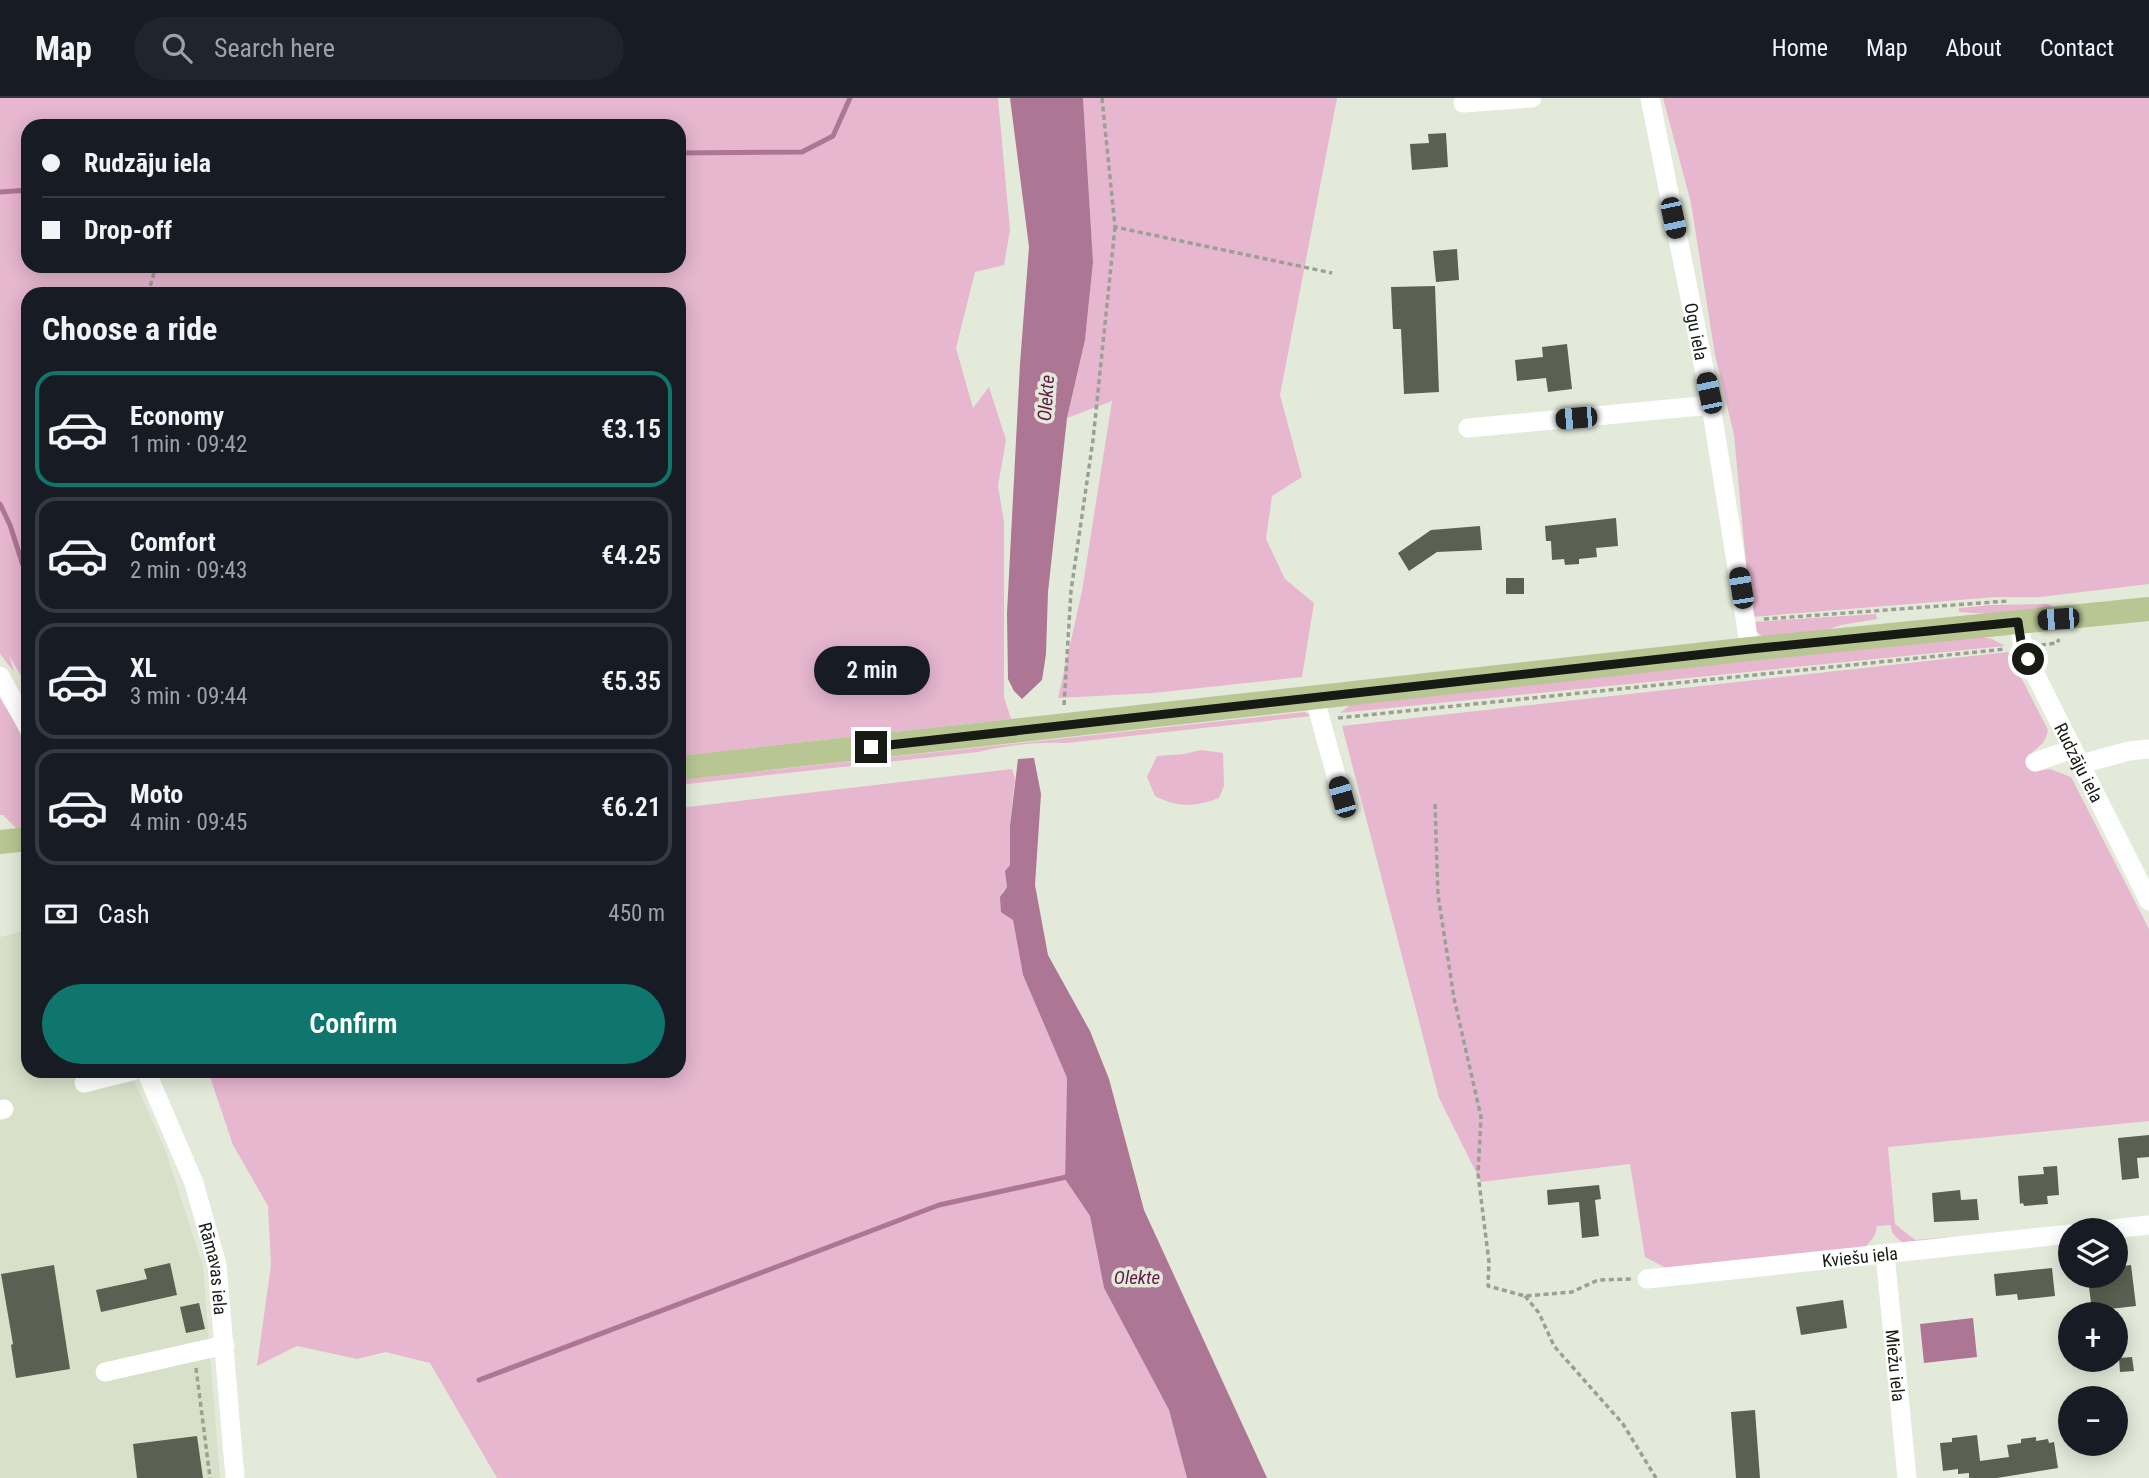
<!DOCTYPE html>
<html lang="en">
<head>
<meta charset="utf-8">
<style>
	body { margin:0; font-family:"Roboto Condensed",sans-serif; background:#20242c; color:#f1f3f6; height:100vh; display:flex; flex-direction:column; font-size:26px; white-space:nowrap }
	* { box-sizing:border-box; margin:0 }
	p { font-size:23px; color:#9ea1a6 }
	.icon { flex:none; width:38px; height:38px; fill:none; stroke:currentColor; stroke-width:2; stroke-linecap:round; stroke-linejoin:round }
	.map { position:relative; flex:1; overflow:hidden }
	.details { position:absolute; left:21px; top:189px; width:665px; height:791px; display:flex; flex-direction:column; background:#171b24; border-radius:21px; box-shadow:0 4px 18px #0003 }
	.details>* { flex:none }
	.guide { position:absolute; left:21px; top:21px; width:665px; height:154px; border-radius:21px; box-shadow:0 4px 18px #0003; display:grid; align-content:center; height:154px; padding:0 21px; background:#171b24 }
	.buttons { position:absolute; left:2058px; top:1120px; display:grid; gap:14px }
	.buttons a { display:grid; place-items:center; width:70px; height:70px; border-radius:50%; background:#171b24; box-shadow:0 4px 18px #0003; font-size:35px }
	.end { position:absolute; width:32px; height:32px; margin:-16px; border:9px solid #181a14; background:#fff; box-shadow:0 0 0 4px #fff }
	.from { border-radius:50% }
	.bubble { position:absolute; height:49px; border-radius:24px; background:#171b24; box-shadow:0 4px 18px #0003; font-size:23px; font-weight:600; line-height:49px; text-align:center }
	.car { position:absolute; width:21px; height:42px; margin:-21px -10px; border-radius:9px; box-shadow:0 0 5px 2px #0007; background:linear-gradient(#222 24%,#8ab4d8 0 40%,#222 0 76%,#8ab4d8 0 86%,#222 0) }
	.guide b { display:flex; align-items:center; gap:24px; height:66px; font-size:26px }
	.guide b+b { border-top:2px solid #363941 }
	.guide i { width:18px; height:18px; background:#f1f3f6 }
	ul { padding:0; list-style:none }
	li { display:flex; align-items:center; gap:21px; height:116px; margin:0 14px 10px; padding:0 7px; border:4px solid #363941; border-radius:21px }
	li div { flex:1 }
	li b { display:block; font-size:26px }
	li em { font-style:normal; font-weight:600 }
	li.current { border-color:#0f766e }
	li>.icon { width:63px; height:63px; stroke-width:1.5 }
	h2 { padding:0 21px; font-size:32px; line-height:84px }
	.pay { display:flex; align-items:center; gap:18px; height:77px; padding:0 21px; font-size:26px }
	.pay p { margin-inline-start:auto }
	.button { display:flex; gap:14px; margin-top:auto; padding:14px 21px }
	.button a { flex:1; height:80px; border-radius:42px; background:#0f766e; color:#fff; font-size:28px; font-weight:600; line-height:80px; text-align:center }
	header { display:flex; align-items:center; gap:42px; box-sizing:border-box; height:98px; padding:0 35px; background:#171b24; border-bottom:2px solid #363941 }
	header strong { font-size:33px }
	nav { display:flex; gap:38px; margin-inline-start:auto; font-size:24px }
	.search { width:490px; height:63px; background:#20242c; display:flex; align-items:center; gap:18px; box-sizing:border-box; padding:0 24px; border-radius:38px; color:#9ea1a6; font-size:26px }
	.map>svg:first-child { display:block }
</style>
</head>
<body>
<header>
<strong>Map</strong>
<div class="search"><svg class="icon" aria-label="search" viewBox="0 0 24 24"><circle cx="10" cy="10" r="6"/><path d="M15 15l6 6"/></svg>Search here</div>
<nav><a>Home</a><a>Map</a><a>About</a><a>Contact</a></nav>
</header>
<div class="map">
<svg width="2149" height="1380" viewBox="0 0 2149 1380">
	<rect width="100%" height="100%" fill="#e4eada"/>
	<polygon fill="#d8e0c9" points="28,832 28,973 130,973 165,1051 203,1168 220,1380 0,1380 0,839"/>
	<g fill="#e6b7cf" fill-rule="evenodd">
		<path d="M0,0h998l12,132 -6,35 -29,7 -19,76 17,60 16,-21 17,53 -8,46 6,36v175l7,22 -332,37v-462h-651v394l-19,-33 5,17 -14,-18zM28,28h651v140h-651z"/>
		<polygon points="1083,0 1337,0 1280,297 1302,379 1272,398 1266,441 1285,481 1314,505 1302,579 1153,595 1058,600 1082,493 1112,303 1067,320 1085,242 1093,164"/>
		<polygon points="1663,0 2149,0 2149,486 2040,499 1996,499 1751,519 1734,337 1715,257 1691,105"/>
		<polygon points="2047,506 2051,507 2053,511 2003,517 1959,514 1959,510 1991,507"/>
		<polygon points="1876,516 1877,521 1841,527 1815,536 1765,541 1756,533 1753,524"/>
		<polygon points="1978,538 1992,541 2005,548 1340,615 1351,606"/>
		<path d="M2008,554l40,78c-2,11 -7,16 -16,22l4,19 14,-2 21,8 78,152v192l-261,26 7,77 20,16 33,-3v3l-46,2c-6,-4 -12,-10 -11,-17l-14,1 -2,9 -11,14 -196,20 -23,-12 -15,-93 -149,18 -42,-84 -97,-372z"/>
		<polygon points="0,600 17,628 28,656 28,729 18,732 3,717 0,717"/>
		<path d="M1305,614l7,4 -246,27c-30,-1 -59,2 -88,9l-299,33v-5z"/>
		<path d="M1201,652l22,3 1,33 -5,12c-24,9 -41,10 -64,-2l-8,-19 10,-21 27,-2z"/>
		<polygon points="1012,671 1015,680 1010,728 1010,767 1005,773 1007,789 1002,794 1013,822 1023,877 1067,980 1065,1081 1090,1118 1104,1190 1169,1312 1187,1380 497,1380 430,1265 386,1254 357,1261 297,1248 257,1268 271,1167 268,1108 233,1047 208,973 679,973 679,710"/>
	</g>
	<g fill="#ad7694">
		<polygon points="1010,0 1083,0 1093,164 1085,242 1067,320 1048,494 1046,556 1042,582 1022,601 1014,593 1008,581 1007,515 1020,266 1029,149"/>
		<polygon points="1034,660 1041,696 1035,787 1048,857 1090,933 1109,981 1144,1112 1267,1380 1187,1380 1169,1312 1104,1190 1090,1118 1065,1081 1067,980 1023,877 1013,822 1001,814 1000,799 1007,789 1005,773 1010,767 1010,728 1018,661"/>
		<polygon points="1973,1220 1977,1259 1924,1265 1920,1226"/>
	</g>
	<g fill="none" stroke-linecap="round" stroke-linejoin="round">
		<g stroke="#ad7694" stroke-width="5">
			<polyline points="679,55 802,54 833,38 850,0"/>
			<polyline points="0,94 28,92"/>
			<polyline points="0,406 10,427 28,483"/>
			<polyline points="479,1282 939,1107 1071,1078"/>
		</g>
	</g>
	<g fill="#5b6052">
		<polygon points="1446,35 1448,69 1412,72 1410,46 1429,45 1428,36"/>
		<polygon points="1457,151 1459,182 1436,184 1433,153"/>
		<polygon points="1435,188 1439,294 1404,296 1401,231 1393,231 1391,189"/>
		<polygon points="1567,246 1572,291 1548,294 1546,280 1517,283 1515,262 1543,259 1542,249"/>
		<polygon points="1616,420 1618,448 1596,450 1597,459 1579,461 1579,466 1565,467 1564,461 1552,462 1551,443 1546,443 1545,428"/>
		<polygon points="1480,428 1482,452 1437,454 1409,473 1398,455 1431,432"/>
		<rect x="1506" y="480" width="18" height="16"/>
		<polygon points="2149,1037 2149,1059 2137,1060 2139,1080 2122,1082 2118,1040"/>
		<polygon points="2057,1068 2059,1097 2047,1098 2048,1106 2024,1108 2023,1105 2020,1106 2018,1078 2044,1076 2043,1069"/>
		<polygon points="1599,1087 1601,1101 1595,1102 1599,1138 1582,1140 1579,1104 1548,1107 1547,1092"/>
		<polygon points="1960,1092 1961,1102 1977,1101 1979,1122 1934,1124 1932,1095"/>
		<polygon points="170,1165 177,1197 101,1214 96,1192 147,1181 144,1171"/>
		<polygon points="54,1167 70,1271 16,1280 11,1247 13,1246 1,1176"/>
		<polygon points="2131,1167 2136,1208 2092,1213 2088,1181 2116,1178 2116,1169"/>
		<polygon points="2052,1170 2055,1198 2018,1202 2017,1196 1996,1198 1994,1176"/>
		<polygon points="1843,1202 1847,1230 1801,1237 1796,1209"/>
		<polygon points="199,1205 205,1231 186,1235 180,1209"/>
		<polygon points="2132,1259 2134,1273 2120,1274 2119,1260"/>
		<polygon points="1755,1312 1760,1380 1736,1380 1731,1314"/>
		<polygon points="1977,1337 1980,1363 2009,1359 2007,1347 2021,1345 2021,1341 2036,1339 2036,1343 2048,1341 2049,1345 2054,1344 2058,1370 1997,1380 1969,1380 1969,1375 1958,1376 1958,1371 1943,1373 1940,1345 1952,1344 1952,1340"/>
		<polygon points="197,1338 203,1380 137,1380 133,1346"/>
	</g>
	<g fill="none" stroke-linecap="round" stroke-linejoin="round">
		<g stroke="#9ba093" stroke-width="3.5" stroke-dasharray="5 3.5" stroke-linecap="butt">
			<polyline points="1102,0 1115,129 1332,175"/>
			<polyline points="148,196 156,168"/>
			<polyline points="1764,521 2008,503"/>
			<polyline points="2041,547 2057,545 2059,541"/>
			<polyline points="1064,607 1071,493 1093,342 1115,129"/>
			<polyline points="1338,620 2006,551"/>
			<polyline points="1435,706 1438,797 1454,900 1481,1019 1478,1076 1489,1164 1488,1188 1525,1198 1572,1194 1598,1182 1631,1181"/>
			<polyline points="1525,1198 1539,1215 1554,1248 1623,1326 1656,1380"/>
			<polyline points="196,1270 210,1380"/>
		</g>
		<g stroke="#fff" stroke-width="19">
			<path id="s1" d="M1650,0l59,295 41,256"/>
			<polyline points="1463,5 1532,0"/>
			<polyline points="1468,330 1711,307"/>
			<path id="s2" d="M2018,524l7,32 124,247"/>
			<polyline points="0,578 28,629"/>
			<polyline points="1314,598 1342,699"/>
			<polyline points="2035,664 2073,651"/>
			<polyline points="2081,666 2129,653 2149,651"/>
			<path id="s3" d="M146,973l48,112 23,82 18,213"/>
			<polyline points="84,985 132,973"/>
			<polyline points="0,1012 4,1011"/>
			<polyline points="2104,1132 2149,1127"/>
			<path id="s4" d="M1885,1156l22,224"/>
			<path id="s5" d="M1647,1181l423,-45"/>
			<polyline points="105,1274 225,1247"/>
		</g>
		<g stroke="#b8c694" stroke-width="24">
			<polyline points="679,670 1750,551 2149,511"/>
			<polyline points="0,744 28,741"/>
		</g>
	</g>
	<g fill="none" stroke-linecap="round" stroke-linejoin="round">
		<polyline stroke="#181a14" stroke-width="9" points="871,649 1750,551 2018,524 2022,550 2028,561"/>
	</g>
	<g text-anchor="middle" dominant-baseline="central" stroke-width="7" stroke-linejoin="round" paint-order="stroke">
		<g font-size="18" fill="#181a14" stroke="#e4eada">
			<text stroke="none"><textPath href="#s1" startOffset="238">Ogu iela</textPath></text>
			<text stroke="none"><textPath href="#s2" startOffset="154">Rudzāju iela</textPath></text>
			<text stroke="none"><textPath href="#s5" startOffset="214">Kviešu iela</textPath></text>
			<text stroke="none"><textPath href="#s3" startOffset="210">Rāmavas iela</textPath></text>
			<text stroke="none"><textPath href="#s4" startOffset="112">Miežu iela</textPath></text>
		</g>
		<g font-size="19" font-style="italic" fill="#5e1b45" stroke="#e4eada">
			<text transform="translate(1046 300) rotate(-86)">Olekte</text>
			<text x="1137" y="1179">Olekte</text>
		</g>
	</g>
</svg>
<div class="buttons">
<a><svg class="icon" aria-label="layers" viewBox="0 0 24 24"><path d="M12 4l9 5-9 5-9-5zM3 14l9 5 9-5"/></svg></a>
<a>+</a>
<a>−</a>
</div>
<i class="end from" style="left:2028px;top:561px"></i>
<i class="end" style="left:871px;top:649px"></i>
<div class="bubble" style="left:814px;top:548px;width:116px">2 min</div>
<i class="car" style="left:1673px;top:120px;rotate:168deg"></i>
<i class="car" style="left:1709px;top:295px;rotate:348deg"></i>
<i class="car" style="left:1576px;top:320px;rotate:265deg"></i>
<i class="car" style="left:1741px;top:490px;rotate:351deg"></i>
<i class="car" style="left:2058px;top:521px;rotate:266deg"></i>
<i class="car" style="left:1342px;top:699px;rotate:344deg"></i>
<div class="guide">
<b><i class="from"></i>Rudzāju iela</b>
<b><i></i>Drop-off</b>
</div>
<section class="details">
<h2>Choose a ride</h2>
<ul>
<li class="current"><svg class="icon" aria-label="car" viewBox="0 0 24 24"><path d="M5 17H2v-5l4-1 3-4h7l3 4 3 1v5h-3M9 17h6M6 11h13"/><circle cx="7" cy="17" r="2"/><circle cx="17" cy="17" r="2"/></svg><div><b>Economy</b><p>1 min · 09:42</p></div><em>€3.15</em></li>
<li><svg class="icon" aria-label="car" viewBox="0 0 24 24"><path d="M5 17H2v-5l4-1 3-4h7l3 4 3 1v5h-3M9 17h6M6 11h13"/><circle cx="7" cy="17" r="2"/><circle cx="17" cy="17" r="2"/></svg><div><b>Comfort</b><p>2 min · 09:43</p></div><em>€4.25</em></li>
<li><svg class="icon" aria-label="car" viewBox="0 0 24 24"><path d="M5 17H2v-5l4-1 3-4h7l3 4 3 1v5h-3M9 17h6M6 11h13"/><circle cx="7" cy="17" r="2"/><circle cx="17" cy="17" r="2"/></svg><div><b>XL</b><p>3 min · 09:44</p></div><em>€5.35</em></li>
<li><svg class="icon" aria-label="car" viewBox="0 0 24 24"><path d="M5 17H2v-5l4-1 3-4h7l3 4 3 1v5h-3M9 17h6M6 11h13"/><circle cx="7" cy="17" r="2"/><circle cx="17" cy="17" r="2"/></svg><div><b>Moto</b><p>4 min · 09:45</p></div><em>€6.21</em></li>
</ul>
<div class="pay"><svg class="icon" aria-label="cash" viewBox="0 0 24 24"><path d="M3 7h18v10H3z"/><circle cx="12" cy="12" r="2"/></svg>Cash<p>450 m</p></div>
<div class="button"><a>Confirm</a></div>
</section>
</div>
</body>
</html>
